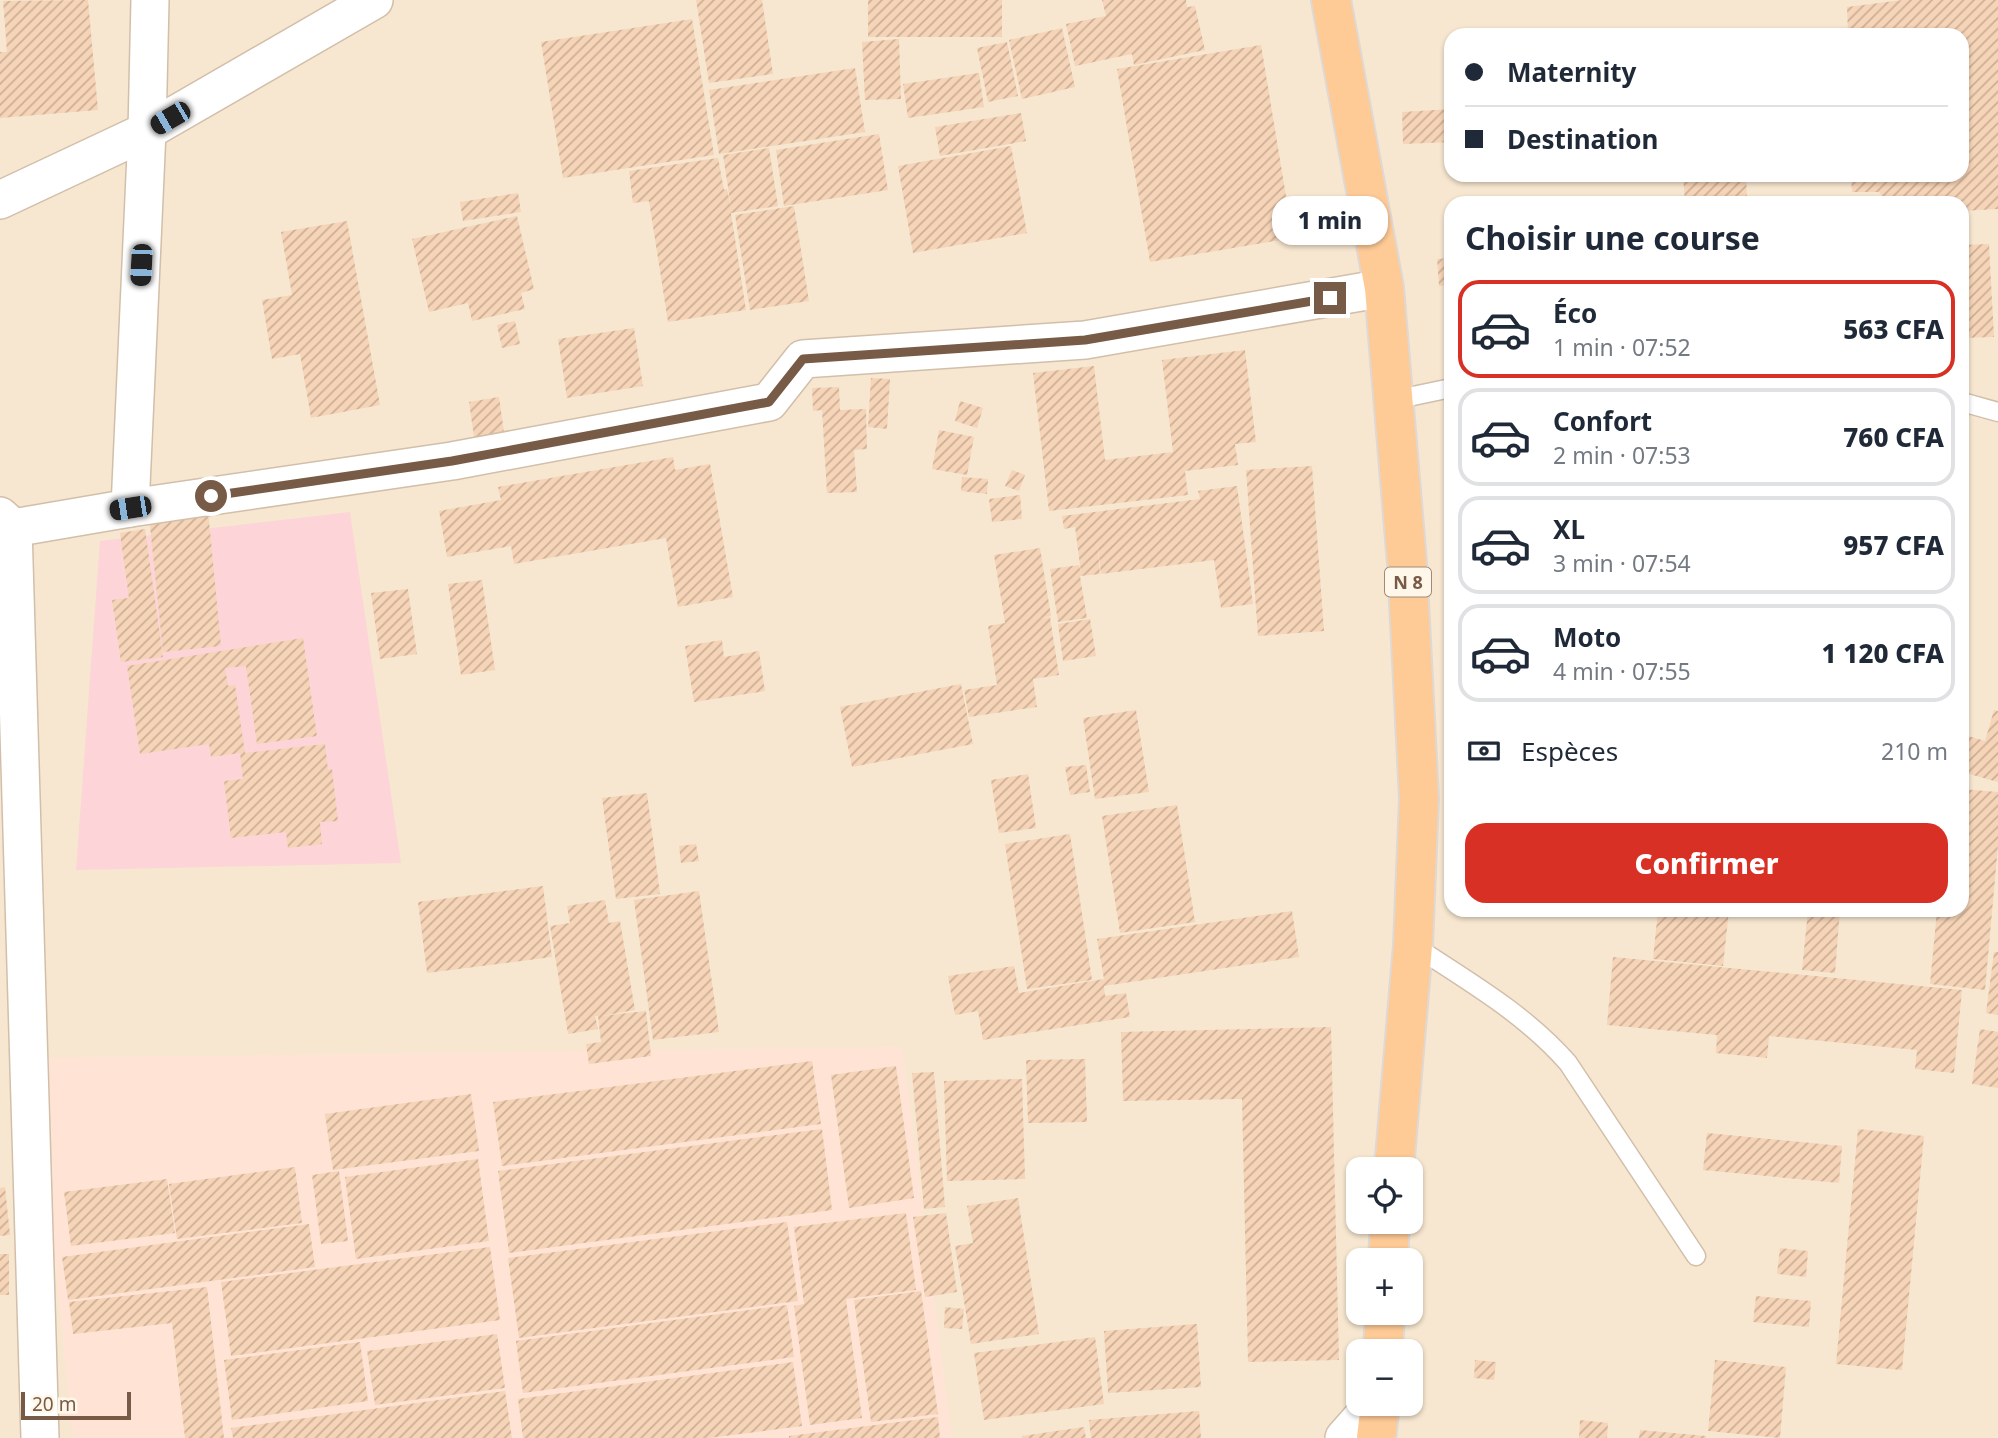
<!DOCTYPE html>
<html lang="fr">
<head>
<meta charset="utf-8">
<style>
	body { margin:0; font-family:"Noto Sans",sans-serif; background:#f2f2f3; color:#1f2937; height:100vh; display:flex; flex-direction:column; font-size:26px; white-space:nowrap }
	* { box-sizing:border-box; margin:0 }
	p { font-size:23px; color:#747a83 }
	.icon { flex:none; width:38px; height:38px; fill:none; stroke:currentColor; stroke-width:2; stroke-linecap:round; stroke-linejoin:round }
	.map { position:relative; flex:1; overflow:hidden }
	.sheet { position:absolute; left:1444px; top:196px; width:525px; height:721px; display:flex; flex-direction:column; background:#fff; border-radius:21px; box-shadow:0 2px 5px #0004 }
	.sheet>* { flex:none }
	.guide { position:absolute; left:1444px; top:28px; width:525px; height:154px; border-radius:21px; box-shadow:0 2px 5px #0004; display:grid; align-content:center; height:154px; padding:0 21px; background:#fff }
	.controls { position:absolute; left:1346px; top:1157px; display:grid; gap:14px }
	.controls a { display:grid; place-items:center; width:77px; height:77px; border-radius:14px; background:#fff; box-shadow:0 2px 5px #0004; font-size:35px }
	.scale { position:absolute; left:21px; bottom:18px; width:110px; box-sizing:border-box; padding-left:7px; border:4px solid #785b46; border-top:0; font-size:19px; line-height:24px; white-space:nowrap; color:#785b46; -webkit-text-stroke:5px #fff8ea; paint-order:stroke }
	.end { position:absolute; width:32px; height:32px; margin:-16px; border:9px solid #785b46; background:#fff; box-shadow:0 0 0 4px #fff }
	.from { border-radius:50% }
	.bubble { position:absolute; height:49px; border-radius:21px; background:#fff; box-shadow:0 2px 5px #0004; font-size:23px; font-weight:800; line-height:49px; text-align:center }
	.car { position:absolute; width:21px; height:42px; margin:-21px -10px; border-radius:9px; box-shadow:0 0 5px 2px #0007; background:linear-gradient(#222 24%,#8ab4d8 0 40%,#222 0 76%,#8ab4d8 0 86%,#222 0) }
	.guide b { display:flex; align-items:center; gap:24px; height:66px; font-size:26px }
	.guide b+b { border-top:2px solid #e0e1e3 }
	.guide i { width:18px; height:18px; background:#1f2937 }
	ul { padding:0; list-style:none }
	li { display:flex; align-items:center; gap:21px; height:98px; margin:0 14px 10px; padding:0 7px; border:4px solid #e0e1e3; border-radius:21px }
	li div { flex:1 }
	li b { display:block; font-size:26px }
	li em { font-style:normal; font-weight:800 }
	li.active { border-color:#d93025 }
	li>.icon { width:63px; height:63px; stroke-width:1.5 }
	h2 { padding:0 21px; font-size:32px; line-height:84px }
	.pay { display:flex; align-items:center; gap:18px; height:77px; padding:0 21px; font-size:26px }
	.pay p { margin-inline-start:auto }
	.primary-button { display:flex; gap:14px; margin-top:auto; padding:14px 21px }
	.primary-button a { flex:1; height:80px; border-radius:21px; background:#d93025; color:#fff; font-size:28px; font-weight:800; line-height:80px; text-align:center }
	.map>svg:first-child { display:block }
</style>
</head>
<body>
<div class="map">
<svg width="1998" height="1438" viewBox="0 0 1998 1438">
	<defs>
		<pattern id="building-hatch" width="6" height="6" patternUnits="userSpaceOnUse" patternTransform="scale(1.75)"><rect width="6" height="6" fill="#f6d4b7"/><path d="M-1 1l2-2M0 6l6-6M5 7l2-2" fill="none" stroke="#ccaf97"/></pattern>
	</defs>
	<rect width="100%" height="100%" fill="#fef5e2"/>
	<path fill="#f7e7d0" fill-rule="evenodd" d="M0,0h1998v1438h-1998zM1451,35h511v140h-511zM1451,203h511v707h-511zM1358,1169h52v53h-52zM1358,1260h52v52h-52zM1358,1351h52v53h-52z"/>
	<polygon fill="#ffe4d5" points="902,1047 952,1438 73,1438 34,1058"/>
	<polygon fill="#fdd4d7" points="350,512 401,863 76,870 100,541"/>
	<g fill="url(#building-hatch)">
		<polygon points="88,0 98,110 0,118 0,52 7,52 3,1"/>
		<polygon points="696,0 762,0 773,74 709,83"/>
		<rect x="868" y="0" width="134" height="37"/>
		<polygon points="1102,0 1186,0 1187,7 1195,6 1205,50 1134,65 1132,54 1075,66 1066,24 1106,16"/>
		<polygon points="1903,0 1998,0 1998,209 1962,211 1962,203 1888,203 1879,192 1852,192 1851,175 1962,175 1962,35 1848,35 1847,7"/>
		<polygon points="692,19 714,155 563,178 541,42"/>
		<polygon points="1062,28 1075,87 1022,99 1009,40"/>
		<polygon points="899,39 901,99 865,100 862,42"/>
		<polygon points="1007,42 1018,96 988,102 977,48"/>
		<polygon points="1261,45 1293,238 1150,262 1117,69"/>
		<polygon points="855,68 865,132 719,154 709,90"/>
		<polygon points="979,73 984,107 908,118 903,84"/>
		<polygon points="1451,109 1451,142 1403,144 1402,112"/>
		<polygon points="1021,113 1026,141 940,156 935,127"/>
		<polygon points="879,134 888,190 784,206 776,150"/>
		<polygon points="1011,146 1027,233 913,253 898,166"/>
		<polygon points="769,148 778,206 731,213 746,310 668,322 649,201 633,203 629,171 718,158 724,190 727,189 731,207 723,155"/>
		<polygon points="1683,175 1746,175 1747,203 1685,203"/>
		<polygon points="518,193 521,212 463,221 460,202"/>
		<polygon points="794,206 809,301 750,310 735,215"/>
		<polygon points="517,216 534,289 521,293 525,309 472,321 468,303 429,312 412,239"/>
		<polygon points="347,221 380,405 311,418 300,354 272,359 262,300 292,295 281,232"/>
		<polygon points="1989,244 1994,337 1962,338 1962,245"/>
		<polygon points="1451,258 1451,285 1439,286 1437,259"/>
		<polygon points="515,321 520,344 502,348 497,325"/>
		<polygon points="634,328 643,386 567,398 558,339"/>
		<polygon points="1245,350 1256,442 1235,444 1238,465 1185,471 1188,495 1049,511 1033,373 1094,366 1105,460 1173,452 1162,360"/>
		<polygon points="871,378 890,379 887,429 868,427"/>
		<polygon points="839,387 840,410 866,409 867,449 854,450 857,492 827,493 822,410 813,411 812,388"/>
		<polygon points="499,397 504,432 474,437 469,402"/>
		<polygon points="960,401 983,408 977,428 955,421"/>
		<polygon points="939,430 974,437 967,475 932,469"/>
		<polygon points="673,457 675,470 710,464 733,597 678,607 666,538 514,564 511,546 447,557 439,511 501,500 498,487"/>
		<polygon points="1312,466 1324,631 1258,636 1246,470"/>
		<polygon points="1012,470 1025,475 1019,491 1005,486"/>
		<polygon points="962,477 988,479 987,494 961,491"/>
		<polygon points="1237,486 1253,604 1221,608 1214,560 1101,574 1097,540 1100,574 1080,576 1087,618 1058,622 1050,569 1079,565 1081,573 1075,527 1064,529 1062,516 1200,499 1198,491"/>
		<polygon points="1020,495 1022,519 992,522 989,499"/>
		<polygon points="208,510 221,646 163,652 149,516"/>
		<polygon points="145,529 163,657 121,662 112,600 129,598 120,533"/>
		<polygon points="1040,548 1051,616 1038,619 1050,617 1059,675 1033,679 1037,707 969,717 964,690 997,685 988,626 1005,623 994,555"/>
		<polygon points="482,580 495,670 461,675 448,584"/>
		<polygon points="408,589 417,654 380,659 371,593"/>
		<polygon points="1090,619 1096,656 1063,661 1058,624"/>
		<polygon points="303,638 317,736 257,744 246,666 225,668 228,686 235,685 245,753 325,744 328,770 332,769 338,821 320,822 322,844 288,848 286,832 231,838 224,781 243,779 240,753 211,757 209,744 140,754 127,666"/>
		<polygon points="722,640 724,657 759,651 765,691 694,702 685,646"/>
		<polygon points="961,684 973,744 852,767 840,707"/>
		<polygon points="1136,710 1149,792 1095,799 1083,718"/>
		<polygon points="1994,710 1998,711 1998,782 1962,772 1962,734 1985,741"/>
		<polygon points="1086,765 1090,792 1070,795 1065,767"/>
		<polygon points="1028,774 1036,828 999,833 991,780"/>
		<polygon points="1962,789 1998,792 1998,845 1985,990 1930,984 1937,910 1962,910"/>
		<polygon points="647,793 660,894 616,899 602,798"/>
		<polygon points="1177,805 1195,922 1120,933 1102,816"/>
		<polygon points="1070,834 1092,980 1027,989 1005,844"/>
		<polygon points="696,844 699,861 681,863 679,846"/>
		<polygon points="543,886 552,957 427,973 418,902"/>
		<polygon points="699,891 719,1032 653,1040 634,900"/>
		<polygon points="605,900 609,923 620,921 635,1010 601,1016 646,1011 651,1056 589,1064 586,1044 601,1042 598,1016 595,1016 598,1029 568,1034 550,926 570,923 567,906"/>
		<polygon points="1658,910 1729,910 1723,966 1653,959"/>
		<polygon points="1808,910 1840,910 1835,973 1802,970"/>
		<polygon points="1292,911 1299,957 1104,986 1105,996 1126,993 1130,1017 983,1040 978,1011 955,1015 948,976 1014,966 1019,993 1104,979 1097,939"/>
		<polygon points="1994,952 1998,952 1998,1015 1986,1013"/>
		<polygon points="1613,957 1962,990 1954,1073 1915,1069 1917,1050 1769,1036 1767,1058 1716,1053 1717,1035 1607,1025"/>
		<polygon points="1331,1027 1339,1360 1248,1362 1242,1099 1123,1101 1121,1032"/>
		<polygon points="1980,1029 1998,1032 1998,1088 1972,1084"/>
		<polygon points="1085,1059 1087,1122 1028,1123 1026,1060"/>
		<polygon points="812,1061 821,1124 502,1166 493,1102"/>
		<polygon points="896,1066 914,1198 849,1208 831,1075"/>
		<polygon points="934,1072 945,1207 924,1209 912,1073"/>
		<polygon points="1022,1079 1025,1179 947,1181 944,1081"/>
		<polygon points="471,1094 479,1151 333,1170 325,1114"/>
		<polygon points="822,1129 832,1210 509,1253 498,1171"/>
		<polygon points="1858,1129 1924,1136 1902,1370 1836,1364"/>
		<polygon points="1707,1133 1842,1146 1839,1183 1703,1170"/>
		<polygon points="478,1159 489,1241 356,1259 345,1177"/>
		<polygon points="295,1167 302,1223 177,1239 169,1184"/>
		<polygon points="339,1171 348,1241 321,1244 312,1175"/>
		<polygon points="167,1179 175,1233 71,1246 64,1192"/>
		<polygon points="5,1187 10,1235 0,1236 0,1188"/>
		<polygon points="1018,1198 1039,1334 971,1344 955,1246 973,1243 967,1206"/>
		<polygon points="906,1213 916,1290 846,1299 862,1418 810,1425 794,1306 804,1304 794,1227"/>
		<polygon points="946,1213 957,1292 925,1297 913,1217"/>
		<polygon points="787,1222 798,1301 519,1338 508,1258"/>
		<polygon points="309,1224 315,1267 68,1300 62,1257"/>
		<polygon points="490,1247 500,1320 231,1356 221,1282"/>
		<polygon points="1780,1248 1808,1251 1806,1277 1777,1274"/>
		<rect x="0" y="1254" width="9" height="41"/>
		<polygon points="207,1287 224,1438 185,1438 172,1323 73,1334 69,1302"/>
		<polygon points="921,1291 938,1414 871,1422 854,1300"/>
		<polygon points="1756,1296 1811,1301 1809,1327 1753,1322"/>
		<polygon points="787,1305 794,1357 523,1393 516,1341"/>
		<polygon points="945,1307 964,1309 962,1329 944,1328"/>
		<polygon points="1197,1324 1201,1387 1108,1393 1104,1331"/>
		<polygon points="497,1334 505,1388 375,1405 367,1351"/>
		<polygon points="1095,1337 1104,1404 984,1420 974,1353"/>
		<polygon points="360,1342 368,1401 232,1420 224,1360"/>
		<polygon points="1475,1360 1496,1362 1494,1380 1474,1378"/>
		<polygon points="1715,1360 1786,1367 1780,1438 1708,1431"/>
		<polygon points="793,1362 802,1426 709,1438 523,1438 518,1399"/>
		<polygon points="505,1391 512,1438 233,1438 231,1428"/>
		<polygon points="1199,1411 1201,1438 1091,1438 1089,1420"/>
		<polygon points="938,1417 940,1438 789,1438 789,1436"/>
		<polygon points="1580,1420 1608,1423 1607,1438 1579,1438"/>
		<polygon points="1084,1427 1086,1438 1022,1438 1022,1436"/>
		<polygon points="1640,1430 1706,1436 1706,1438 1639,1438"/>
	</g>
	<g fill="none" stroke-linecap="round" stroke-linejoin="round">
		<defs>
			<g id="service">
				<polyline points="1394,400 1451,388"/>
				<polyline points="1962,402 1998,412"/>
				<path d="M1413,945c56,37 111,68 155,118l128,193"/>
			</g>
			<g id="minor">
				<polyline points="0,200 147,131 374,0"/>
				<polyline points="130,508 147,131 150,0"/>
				<polyline points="0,516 13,528 130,508 452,461 769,402 803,359 1085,340 1384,288"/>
				<polyline points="13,528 40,1438"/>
				<polyline points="1344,1438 1374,1404"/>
			</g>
			<g id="trunk">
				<polyline points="1331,0 1384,288 1407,563 1419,798 1413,945 1394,1169"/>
				<polyline points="1388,1260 1390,1222"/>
				<polyline points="1383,1351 1385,1312"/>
				<polyline points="1376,1438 1380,1404"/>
			</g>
		</defs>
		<use href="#service" stroke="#d2bfaa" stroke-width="21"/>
		<use href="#minor" stroke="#d2bfaa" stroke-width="40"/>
		<use href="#trunk" stroke="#dfd8d3" stroke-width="42"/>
		<use href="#service" stroke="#fff" stroke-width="18"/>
		<use href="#minor" stroke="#fff" stroke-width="37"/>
		<use href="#trunk" stroke="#feca96" stroke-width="38"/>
	</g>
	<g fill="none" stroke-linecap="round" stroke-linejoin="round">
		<polyline stroke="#785b46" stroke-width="9" points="211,496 452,461 769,402 803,359 1085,340 1330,298"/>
	</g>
	<g text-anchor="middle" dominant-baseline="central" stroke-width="6" stroke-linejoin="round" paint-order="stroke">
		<rect fill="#fff8ea" stroke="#a08a77" stroke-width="2" x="1385" y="567.5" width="46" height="29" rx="5"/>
		<g font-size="18" font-weight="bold" fill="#785b46">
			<text x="1408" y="582">N 8</text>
		</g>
	</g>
</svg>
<div class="controls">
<a><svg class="icon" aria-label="locate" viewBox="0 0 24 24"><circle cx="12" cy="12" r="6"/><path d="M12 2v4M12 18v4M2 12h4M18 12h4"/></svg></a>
<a>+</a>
<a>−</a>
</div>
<div class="scale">20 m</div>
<i class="end from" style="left:211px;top:496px"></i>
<i class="end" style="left:1330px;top:298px"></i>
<div class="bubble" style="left:1272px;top:196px;width:116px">1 min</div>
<i class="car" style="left:170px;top:118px;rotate:240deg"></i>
<i class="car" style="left:141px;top:265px;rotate:183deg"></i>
<i class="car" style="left:130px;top:508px;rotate:261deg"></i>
<div class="guide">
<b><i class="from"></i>Maternity</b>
<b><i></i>Destination</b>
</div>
<section class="sheet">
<h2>Choisir une course</h2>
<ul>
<li class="active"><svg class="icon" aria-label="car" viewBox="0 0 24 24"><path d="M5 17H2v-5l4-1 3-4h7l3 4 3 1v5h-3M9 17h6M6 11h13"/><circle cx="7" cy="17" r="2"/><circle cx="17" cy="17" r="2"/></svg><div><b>Éco</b><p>1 min · 07:52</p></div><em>563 CFA</em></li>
<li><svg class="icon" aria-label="car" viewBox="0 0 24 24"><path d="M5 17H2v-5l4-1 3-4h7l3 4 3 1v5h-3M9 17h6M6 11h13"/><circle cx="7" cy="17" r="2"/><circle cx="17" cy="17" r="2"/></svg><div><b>Confort</b><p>2 min · 07:53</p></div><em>760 CFA</em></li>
<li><svg class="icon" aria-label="car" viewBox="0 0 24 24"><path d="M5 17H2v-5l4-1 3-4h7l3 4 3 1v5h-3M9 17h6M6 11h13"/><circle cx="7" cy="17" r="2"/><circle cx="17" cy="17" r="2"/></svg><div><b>XL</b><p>3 min · 07:54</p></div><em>957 CFA</em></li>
<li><svg class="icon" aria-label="car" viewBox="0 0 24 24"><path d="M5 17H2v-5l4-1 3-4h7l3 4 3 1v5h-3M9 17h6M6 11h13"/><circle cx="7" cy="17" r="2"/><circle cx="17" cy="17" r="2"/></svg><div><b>Moto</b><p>4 min · 07:55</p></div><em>1 120 CFA</em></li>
</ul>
<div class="pay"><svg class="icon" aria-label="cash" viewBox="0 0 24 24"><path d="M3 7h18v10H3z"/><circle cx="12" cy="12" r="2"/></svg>Espèces<p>210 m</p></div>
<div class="primary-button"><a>Confirmer</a></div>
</section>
</div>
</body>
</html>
